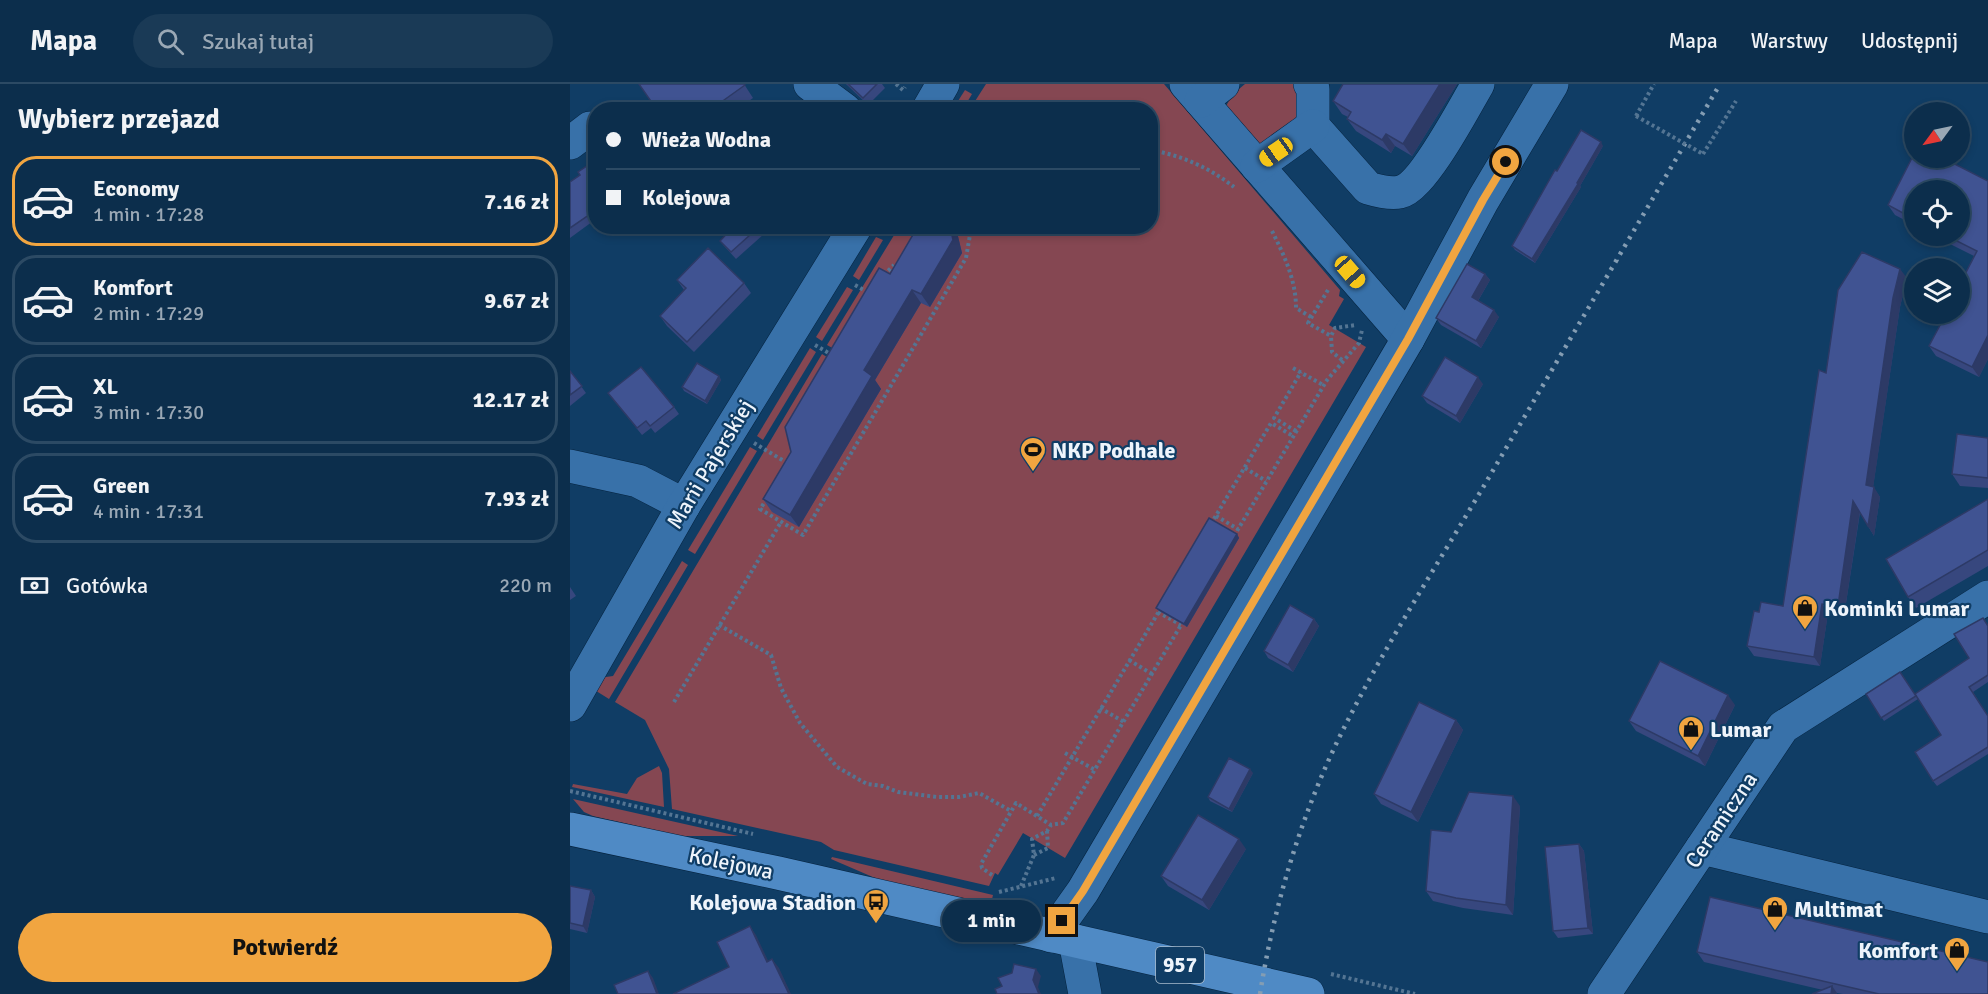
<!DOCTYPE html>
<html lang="pl">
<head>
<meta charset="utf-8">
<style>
	body { margin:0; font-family:Signika,sans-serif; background:#1a3a56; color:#f1f3f6; height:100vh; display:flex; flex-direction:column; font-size:22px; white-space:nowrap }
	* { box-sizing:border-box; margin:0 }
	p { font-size:20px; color:#9aa8b5 }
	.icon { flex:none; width:33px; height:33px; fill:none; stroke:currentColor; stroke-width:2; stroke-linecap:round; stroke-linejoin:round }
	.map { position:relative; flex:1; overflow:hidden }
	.panel { display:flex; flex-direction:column; background:#0c2e4c; width:570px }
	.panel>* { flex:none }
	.top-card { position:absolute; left:18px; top:18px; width:570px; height:132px; border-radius:24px; box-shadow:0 3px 9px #0003,0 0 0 2px #2c4a64; display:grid; align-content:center; height:132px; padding:0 18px; background:#0c2e4c }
	.needle { width:39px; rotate:237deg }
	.controls { position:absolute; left:1334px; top:18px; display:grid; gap:12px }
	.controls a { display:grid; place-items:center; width:66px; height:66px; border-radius:50%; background:#0c2e4c; box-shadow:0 3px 9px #0003,0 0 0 2px #2c4a64; font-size:30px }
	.end { position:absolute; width:27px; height:27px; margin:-14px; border:8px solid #f1a540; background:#111; box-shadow:0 0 0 3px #111 }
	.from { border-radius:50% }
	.bubble { position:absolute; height:42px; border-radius:21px; background:#0c2e4c; box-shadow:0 3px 9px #0003,0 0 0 2px #2c4a64; font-size:20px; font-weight:700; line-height:42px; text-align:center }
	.car { position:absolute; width:18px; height:36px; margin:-18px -9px; border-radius:8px; box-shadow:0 0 4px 2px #0007; background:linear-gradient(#f5c518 24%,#345 0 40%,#f5c518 0 76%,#345 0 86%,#f5c518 0) }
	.top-card b { display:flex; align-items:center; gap:21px; height:57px; font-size:22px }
	.top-card b+b { border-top:2px solid #2c4a64 }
	.top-card i { width:15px; height:15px; background:#f1f3f6 }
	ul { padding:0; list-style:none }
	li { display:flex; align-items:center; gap:18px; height:90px; margin:0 12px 9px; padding:0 6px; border:3px solid #2c4a64; border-radius:24px }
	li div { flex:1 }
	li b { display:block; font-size:22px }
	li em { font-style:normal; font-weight:700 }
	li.current { border-color:#f1a540 }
	li>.icon { width:54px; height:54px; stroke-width:1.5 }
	h2 { padding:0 18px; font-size:27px; line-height:72px }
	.pay { display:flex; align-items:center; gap:15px; height:66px; padding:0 18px; font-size:22px }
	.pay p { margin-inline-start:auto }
	.cta { display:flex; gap:12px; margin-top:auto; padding:12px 18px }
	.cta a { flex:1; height:69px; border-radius:36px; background:#f1a540; color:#111; font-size:24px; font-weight:700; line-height:69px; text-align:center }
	header { display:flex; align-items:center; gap:36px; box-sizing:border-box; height:84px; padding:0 30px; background:#0c2e4c; border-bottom:2px solid #2c4a64 }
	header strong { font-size:28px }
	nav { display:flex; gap:33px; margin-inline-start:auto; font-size:21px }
	.search { width:420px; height:54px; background:#1a3a56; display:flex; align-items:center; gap:15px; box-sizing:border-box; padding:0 21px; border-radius:33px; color:#9aa8b5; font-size:22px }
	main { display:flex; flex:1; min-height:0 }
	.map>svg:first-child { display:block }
</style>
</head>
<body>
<header>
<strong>Mapa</strong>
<div class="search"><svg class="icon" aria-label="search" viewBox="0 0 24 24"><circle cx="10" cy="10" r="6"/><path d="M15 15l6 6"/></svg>Szukaj tutaj</div>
<nav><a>Mapa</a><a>Warstwy</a><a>Udostępnij</a></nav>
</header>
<main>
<section class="panel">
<h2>Wybierz przejazd</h2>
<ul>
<li class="current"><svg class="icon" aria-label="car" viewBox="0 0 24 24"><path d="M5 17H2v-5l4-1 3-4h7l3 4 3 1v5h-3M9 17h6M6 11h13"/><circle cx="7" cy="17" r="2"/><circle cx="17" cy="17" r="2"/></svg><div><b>Economy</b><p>1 min · 17:28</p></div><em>7.16 zł</em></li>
<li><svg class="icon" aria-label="car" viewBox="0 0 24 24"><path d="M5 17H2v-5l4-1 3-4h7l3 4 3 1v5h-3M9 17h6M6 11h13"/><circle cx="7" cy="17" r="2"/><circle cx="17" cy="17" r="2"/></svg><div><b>Komfort</b><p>2 min · 17:29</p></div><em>9.67 zł</em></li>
<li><svg class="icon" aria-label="car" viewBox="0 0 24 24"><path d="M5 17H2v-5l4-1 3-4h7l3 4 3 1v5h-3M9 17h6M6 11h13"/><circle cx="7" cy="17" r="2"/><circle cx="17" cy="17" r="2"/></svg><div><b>XL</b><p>3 min · 17:30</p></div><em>12.17 zł</em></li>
<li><svg class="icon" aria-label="car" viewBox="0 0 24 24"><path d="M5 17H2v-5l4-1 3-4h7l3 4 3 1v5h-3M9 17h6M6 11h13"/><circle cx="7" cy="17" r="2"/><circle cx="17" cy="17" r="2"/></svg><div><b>Green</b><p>4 min · 17:31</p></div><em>7.93 zł</em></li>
</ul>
<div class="pay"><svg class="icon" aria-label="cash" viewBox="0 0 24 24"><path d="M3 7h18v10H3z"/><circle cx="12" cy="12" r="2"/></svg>Gotówka<p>220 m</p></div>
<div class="cta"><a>Potwierdź</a></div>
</section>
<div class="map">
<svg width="1418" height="910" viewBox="0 0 1418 910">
	<rect width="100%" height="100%" fill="#103d65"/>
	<g fill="#854752">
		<polygon points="416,0 594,0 770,206 769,212 774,215 759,241 796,263 495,774 453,749 428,791 425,789 419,802 264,766 251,758 102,725 99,685 75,636 45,618 252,270 265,278 271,269 257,261 329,143 580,142 580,26 400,25"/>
		<path d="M675,0h49c4,14 7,24 0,37l-31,23h-6l-31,-38 7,-12z"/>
		<polygon points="395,6 402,10 393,25 383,25"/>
		<polygon points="306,153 313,156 289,196 283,192"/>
		<polygon points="277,203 283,206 252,257 246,253"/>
		<polygon points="240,264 246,268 193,356 187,352"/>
		<polygon points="180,363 187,367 125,470 118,466"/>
		<polygon points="112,477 118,481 39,615 23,605 29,594 43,592"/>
		<polygon points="89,682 92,689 94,723 2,703 3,700 57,710 67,694"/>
		<polygon points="3,715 168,752 111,752 23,732 14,728"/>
		<polygon points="262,773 423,811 421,820 312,797 261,775"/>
	</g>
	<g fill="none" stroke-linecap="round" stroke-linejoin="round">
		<defs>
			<g id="minor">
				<polyline points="240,0 275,26"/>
				<polyline points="616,0 838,255"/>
				<path d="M740,0l3,5v37l55,62c10,3 23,6 32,4 23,-5 65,-86 78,-108"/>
				<polyline points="631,17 653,0"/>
				<polyline points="358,26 373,0"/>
				<polyline points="0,59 20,44"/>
				<polyline points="687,82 743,42"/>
				<polyline points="0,382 68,397 114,421"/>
				<polyline points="0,621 114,421 286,142"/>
				<polyline points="1132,764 1418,833"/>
				<polyline points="481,852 513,807 838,255 913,116 982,0"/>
				<polyline points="505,857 515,910"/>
				<polyline points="1034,910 1213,643 1418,513"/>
			</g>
			<polyline id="major" points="0,745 208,789 738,910"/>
		</defs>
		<use href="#minor" stroke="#05233f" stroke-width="34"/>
		<use href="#major" stroke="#05233f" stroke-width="34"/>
		<g stroke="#547593" stroke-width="4" stroke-dasharray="3 3" stroke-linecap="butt">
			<polyline points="326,0 333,6 335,3"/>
			<polyline points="1066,32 1084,0"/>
			<path d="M580,66c31,5 60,18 84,37"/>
			<polyline points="1133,70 1166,17"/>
			<path d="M702,147c12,24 24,49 24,77l15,9"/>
			<polyline points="314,191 324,181"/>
			<polyline points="285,201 299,209"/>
			<polyline points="758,206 738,239 761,252"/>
			<polyline points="245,261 262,271"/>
			<polyline points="772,276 762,268 761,252 765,244 786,241"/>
			<polyline points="723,284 753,301"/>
			<polyline points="726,347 704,334 731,288"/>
			<polyline points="184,359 219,380"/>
			<polyline points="675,384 696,397"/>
			<polyline points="197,415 190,425 233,451 396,174 401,145"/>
			<polyline points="646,432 668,445"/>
			<polyline points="641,440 701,339 723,352"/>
			<polyline points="664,452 757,296 789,259 792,246"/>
			<polyline points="588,528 611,541"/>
			<polyline points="149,541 201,571 211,604 230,639 267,683 297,700 313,702 328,708 367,713 389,713 409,709 441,727"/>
			<polyline points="559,576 582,590"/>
			<polyline points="104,618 211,438"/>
			<polyline points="530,624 554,638"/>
			<polyline points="495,669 525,686"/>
			<polyline points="0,707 183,750"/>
			<polyline points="467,732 591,524"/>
			<polyline points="464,771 478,764 477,747"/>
			<polyline points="422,791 412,784 411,780 446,719 481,741"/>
			<polyline points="451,802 464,771 462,755 477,747 481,741 493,739 614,536"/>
			<polyline points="429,808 486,794"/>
			<polyline points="761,890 845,910"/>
		</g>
		<use href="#minor" stroke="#3871a9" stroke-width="33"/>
		<use href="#major" stroke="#4f8ac5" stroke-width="33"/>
		<path stroke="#849db3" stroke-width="4.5" stroke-dasharray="3 6" stroke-linecap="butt" d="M690,910c15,-94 44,-189 88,-274 41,-81 91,-158 137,-236 78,-133 157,-267 235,-400"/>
		<polyline stroke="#547593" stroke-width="4" stroke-dasharray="3 3" stroke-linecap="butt" points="1066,32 1133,70"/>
	</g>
	<g fill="#37477e">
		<polygon points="174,0 183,14 166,26 87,26"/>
		<polygon points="276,0 312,0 315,4 298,21"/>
		<polygon points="773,0 887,0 842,72 825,62 821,69 786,47 777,35 778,33 772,30 763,17"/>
		<polygon points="1033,62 1010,102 1011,103 965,179 945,166 942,162 987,87"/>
		<polygon points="1344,70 1344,74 1373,74 1418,97 1418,275 1409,293 1366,272 1359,262 1376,230 1389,230 1389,202 1404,172 1364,152 1389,152 1389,106 1344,106 1344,141 1325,131 1318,121"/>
		<polygon points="26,76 26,135 0,154 0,98 10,91"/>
		<polygon points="164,142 203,142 166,175 155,163 150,157"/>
		<polygon points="386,144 392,169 360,223 351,219 305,296 311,305 229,443 202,428 193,415 221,368 320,190"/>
		<polygon points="915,190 920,196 908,217 929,233 911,264 871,241 866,234"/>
		<polygon points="1337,194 1330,223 1303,403 1310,413 1304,452 1290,429 1274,532 1258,529 1250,582 1184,572 1177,562 1189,528 1213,522 1256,289"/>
		<polygon points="107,196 174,199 181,209 124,268 97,242 90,232 114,206"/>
		<polygon points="0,287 16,309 0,322"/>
		<polygon points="149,292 151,296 137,320 114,307 112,303"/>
		<polygon points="913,300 890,339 857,319 852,312"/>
		<polygon points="38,309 104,323 109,330 85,349 81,344 72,351"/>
		<polygon points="1418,354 1418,404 1390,402 1382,390"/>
		<polygon points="1418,415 1418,482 1346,524 1338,513"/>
		<polygon points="667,450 669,454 617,543 589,527 586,524"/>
		<polygon points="0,503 6,512 0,516"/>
		<polygon points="744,535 749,542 723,588 698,574 694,567"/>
		<polygon points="1418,542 1418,598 1403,608 1418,632 1418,670 1367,702 1363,697 1371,651 1348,615 1314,637 1296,610 1345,610 1399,574"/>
		<polygon points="1165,621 1135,682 1066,647 1059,637"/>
		<polygon points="886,636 893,646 848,738 811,720 804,710"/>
		<polygon points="683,689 662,728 640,717 638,713"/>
		<polygon points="950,722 943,831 893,824 863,817 856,807 881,748"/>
		<polygon points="1009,760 1014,767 1023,850 988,854 983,847"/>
		<polygon points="676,765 639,826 598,802 591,792"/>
		<polygon points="0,802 21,806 25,813 17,849 0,845"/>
		<polygon points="1127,868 1418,910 1273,910 1267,909 1267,910 1242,910 1253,906 1134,878"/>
	</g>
	<g fill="#2d3a66">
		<polygon points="870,0 887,0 842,72 833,60"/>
		<polygon points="816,50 825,62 821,69 812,56"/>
		<polygon points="1031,58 1033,62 1010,102 1011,103 965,179 962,175"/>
		<polygon points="380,142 385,142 386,144 392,169 360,223 351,210"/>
		<polygon points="1330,185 1337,194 1330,223 1302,411 1296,401 1323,214"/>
		<polygon points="915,190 920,196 906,220 902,213"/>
		<polygon points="342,206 351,219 305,296 311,305 229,443 220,431 294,286"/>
		<polygon points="924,226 929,233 911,264 906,257"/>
		<polygon points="1418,251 1418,275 1409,293 1402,283"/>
		<polygon points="149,292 151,296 137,320 135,317"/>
		<polygon points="908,293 913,300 890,339 886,332"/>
		<polygon points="1304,403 1310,413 1304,452 1298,442"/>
		<polygon points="1283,417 1290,427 1274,532 1268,522"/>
		<polygon points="667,450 669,454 617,543 614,540"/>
		<polygon points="1252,520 1258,529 1250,582 1244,573"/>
		<polygon points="744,535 749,542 723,588 718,581"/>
		<polygon points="1158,611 1165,621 1135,682 1128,672"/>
		<polygon points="886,636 893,646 848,738 841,728"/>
		<polygon points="680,685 683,689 662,728 659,725"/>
		<polygon points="943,712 950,722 943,831 936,821"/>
		<polygon points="669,755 676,765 639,826 632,816"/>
		<polygon points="1009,760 1014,767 1023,850 1018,844"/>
		<polygon points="21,806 25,813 17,849 13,842"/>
		<polygon points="180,842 186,851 203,887 197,878"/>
		<polygon points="202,875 209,884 221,910 219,910"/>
		<polygon points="466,885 471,892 468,903 471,910 469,910 463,896"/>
		<polygon points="78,887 83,894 89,910 87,910"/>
		<polygon points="1262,902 1267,909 1267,910 1261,910"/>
	</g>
	<g fill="#405392" stroke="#2d3a66" stroke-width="1.5">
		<polygon points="69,0 174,0 175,1 140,26 87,26"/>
		<polygon points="278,0 307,0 293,14"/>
		<polygon points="773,0 870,0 833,60 816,50 812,56 777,35 781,28 763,17"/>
		<polygon points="1011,46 1031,58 1007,99 1008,100 962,175 942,162 985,86 987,87"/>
		<polygon points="1344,70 1344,74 1373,74 1418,97 1418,251 1402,283 1359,262 1376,230 1389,230 1389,202 1407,167 1377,152 1389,152 1389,106 1344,106 1344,135 1318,121"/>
		<polygon points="26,76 26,126 0,144 0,98 10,91 8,88"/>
		<polygon points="164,142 190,142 161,168 150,157"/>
		<polygon points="348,142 380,142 383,156 351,210 342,206 294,286 302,292 220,431 193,415 221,368 215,343 309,184 320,190"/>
		<polygon points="138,164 174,199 117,258 90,232 116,204 107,196"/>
		<polygon points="1292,168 1330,185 1323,214 1296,401 1304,403 1298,442 1283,417 1268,522 1252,520 1244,573 1177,562 1184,527 1189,528 1191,518 1213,522 1249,286 1256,289 1268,206"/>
		<polygon points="897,180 915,190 902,213 924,226 906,257 866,234"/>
		<polygon points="875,273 908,293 886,332 852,312"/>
		<polygon points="127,279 149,292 135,317 112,303"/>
		<polygon points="71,283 104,323 80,342 76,337 67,344 38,309"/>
		<polygon points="0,287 12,302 0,311"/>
		<polygon points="1387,350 1418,354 1418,394 1382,390"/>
		<polygon points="1418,415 1418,466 1338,513 1316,475"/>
		<polygon points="639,434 667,450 614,540 586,524"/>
		<polygon points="720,521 744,535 718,581 694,567"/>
		<polygon points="1413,534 1418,542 1418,591 1399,603 1418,632 1418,663 1363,697 1345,668 1371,651 1345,610 1399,574 1384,550"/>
		<polygon points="1090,577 1158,611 1128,672 1059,637"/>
		<polygon points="1330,588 1346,612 1311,634 1296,610"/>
		<polygon points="849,618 886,636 841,728 804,710"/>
		<polygon points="659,674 680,685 659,725 638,713"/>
		<polygon points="899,708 943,712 936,821 886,814 856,807 861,746 881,748"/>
		<polygon points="628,731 669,755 632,816 591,792"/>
		<polygon points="1009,760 1018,844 983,847 975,763"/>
		<polygon points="0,802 21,806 13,842 0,839"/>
		<polygon points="1140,813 1418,878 1418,910 1309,910 1127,868"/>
		<polygon points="180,842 197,878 202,875 219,910 103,910 159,883 147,858"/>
		<polygon points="444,880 466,885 463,896 469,910 427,910 425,905 432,902 428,894 442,889"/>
		<polygon points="78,887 87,910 48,910 44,901"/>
		<polygon points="1262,902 1261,910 1242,910"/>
	</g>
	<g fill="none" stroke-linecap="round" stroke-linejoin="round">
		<polyline stroke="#f1a540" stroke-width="8" points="492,837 513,807 838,255 913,116 936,78"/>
	</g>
	<defs>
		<symbol id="stadium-pin" viewBox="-11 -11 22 30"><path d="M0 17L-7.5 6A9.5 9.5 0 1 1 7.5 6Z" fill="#f1a540" stroke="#103d65"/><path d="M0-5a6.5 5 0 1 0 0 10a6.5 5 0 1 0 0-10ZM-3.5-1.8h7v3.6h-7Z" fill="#111"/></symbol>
		<symbol id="shop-pin" viewBox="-11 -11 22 30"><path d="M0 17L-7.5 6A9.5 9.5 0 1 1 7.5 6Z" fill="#f1a540" stroke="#103d65"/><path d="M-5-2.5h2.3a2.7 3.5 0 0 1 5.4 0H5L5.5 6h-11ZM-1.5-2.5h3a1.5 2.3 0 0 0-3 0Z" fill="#111"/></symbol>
		<symbol id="bus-pin" viewBox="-11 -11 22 30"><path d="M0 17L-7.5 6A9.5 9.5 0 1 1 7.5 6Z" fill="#f1a540" stroke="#103d65"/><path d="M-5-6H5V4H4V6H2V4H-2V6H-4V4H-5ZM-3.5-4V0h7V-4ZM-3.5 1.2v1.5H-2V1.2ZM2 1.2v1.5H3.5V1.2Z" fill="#111"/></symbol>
	</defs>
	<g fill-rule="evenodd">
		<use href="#stadium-pin" x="448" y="351" width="30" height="40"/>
		<use href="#shop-pin" x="1220" y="509" width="30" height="40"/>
		<use href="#shop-pin" x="1106" y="630" width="30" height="40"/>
		<use href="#bus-pin" x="291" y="803" width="30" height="40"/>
		<use href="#shop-pin" x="1190" y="810" width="30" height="40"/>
		<use href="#shop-pin" x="1372" y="851" width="30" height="40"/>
	</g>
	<g text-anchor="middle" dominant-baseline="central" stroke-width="4.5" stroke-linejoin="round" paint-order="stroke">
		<rect fill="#103d65" stroke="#abbdce" stroke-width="1.5" x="586" y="863" width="48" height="36" rx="4.5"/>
		<g font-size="21" font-weight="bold" fill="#eef4fb">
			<text x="610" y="881">957</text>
		</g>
		<g font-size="22" font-weight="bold" fill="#eef4fb" stroke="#103d65" text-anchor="start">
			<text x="482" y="366">NKP Podhale</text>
			<text x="1254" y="524">Kominki Lumar</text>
			<text x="1140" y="645">Lumar</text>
			<text x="286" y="818" text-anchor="end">Kolejowa Stadion</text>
			<text x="1224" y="825">Multimat</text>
			<text x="1368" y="866" text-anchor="end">Komfort</text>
		</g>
		<g font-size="22" fill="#eef4fb" stroke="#103d65">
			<text transform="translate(140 380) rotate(-59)">Marii Pajerskiej</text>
			<text transform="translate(1151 736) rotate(-56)">Ceramiczna</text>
			<text transform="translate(161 779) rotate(12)">Kolejowa</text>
		</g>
	</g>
</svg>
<div class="controls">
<a><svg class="needle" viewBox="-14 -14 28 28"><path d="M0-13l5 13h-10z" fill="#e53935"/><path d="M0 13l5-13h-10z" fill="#9aa8b5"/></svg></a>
<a><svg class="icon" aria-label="locate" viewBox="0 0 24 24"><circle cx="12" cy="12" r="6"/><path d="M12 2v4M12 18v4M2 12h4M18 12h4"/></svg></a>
<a><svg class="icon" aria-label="layers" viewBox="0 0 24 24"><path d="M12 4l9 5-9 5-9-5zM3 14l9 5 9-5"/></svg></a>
</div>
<i class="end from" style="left:936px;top:78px"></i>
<i class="end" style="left:492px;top:837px"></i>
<div class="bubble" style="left:372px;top:816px;width:99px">1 min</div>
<i class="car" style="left:706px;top:68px;rotate:235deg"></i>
<i class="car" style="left:780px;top:188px;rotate:139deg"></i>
<div class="top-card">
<b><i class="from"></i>Wieża Wodna</b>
<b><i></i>Kolejowa</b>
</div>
</div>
</main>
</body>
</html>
